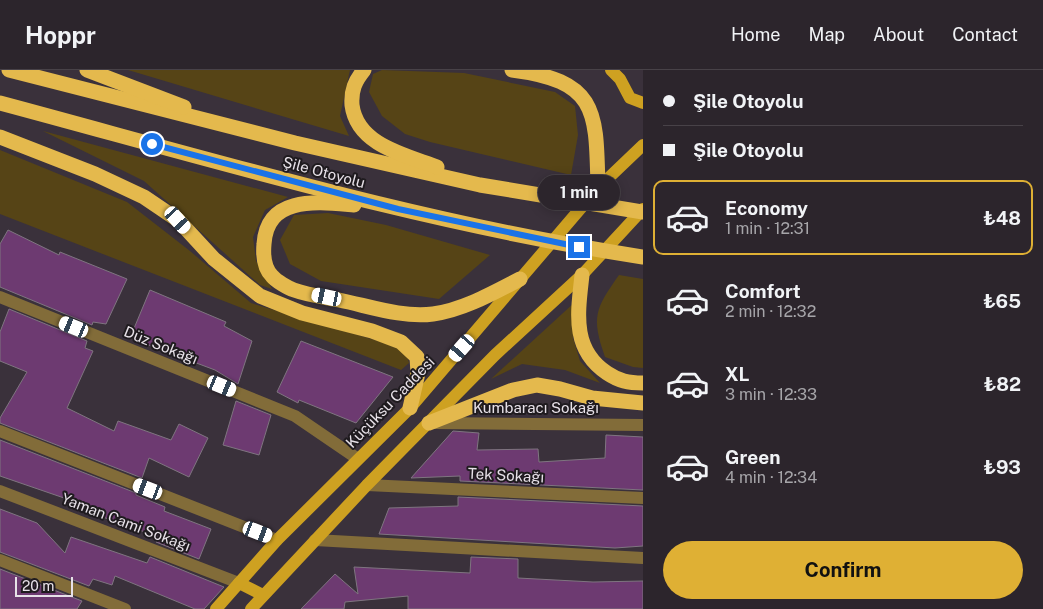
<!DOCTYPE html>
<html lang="en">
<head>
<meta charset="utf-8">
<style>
	body { margin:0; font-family:"Public Sans",sans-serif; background:#383138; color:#f1f3f6; height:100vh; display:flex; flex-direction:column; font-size:19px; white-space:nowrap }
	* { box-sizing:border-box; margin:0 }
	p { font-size:16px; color:#a6a5a9 }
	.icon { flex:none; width:28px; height:28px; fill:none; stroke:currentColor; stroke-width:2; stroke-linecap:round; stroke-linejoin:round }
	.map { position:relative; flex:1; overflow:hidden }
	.side { display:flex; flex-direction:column; background:#2c252c; width:400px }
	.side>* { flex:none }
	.banner { display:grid; align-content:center; height:110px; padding:0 20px; background:#2c252c }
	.scale { position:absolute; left:15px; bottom:12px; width:58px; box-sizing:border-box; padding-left:5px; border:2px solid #e7e1e8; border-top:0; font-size:14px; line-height:18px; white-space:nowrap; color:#e7e1e8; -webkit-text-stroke:4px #1f1b1f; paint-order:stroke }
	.end { position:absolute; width:22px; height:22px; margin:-11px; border:6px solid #1a73e8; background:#fff; box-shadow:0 0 0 2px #fff }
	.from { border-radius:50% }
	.bubble { position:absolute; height:35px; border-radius:18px; background:#2c252c; box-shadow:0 2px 12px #0003,0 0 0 1px #484248; font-size:16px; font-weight:700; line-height:35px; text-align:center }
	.car { position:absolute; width:15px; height:30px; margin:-15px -8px; border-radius:6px; box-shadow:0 0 4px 1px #0007; background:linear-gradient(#fff 24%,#345 0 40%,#fff 0 76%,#345 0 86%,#fff 0) }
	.banner b { display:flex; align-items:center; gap:18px; height:48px; font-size:19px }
	.banner b+b { border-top:1px solid #484248 }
	.banner i { width:12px; height:12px; background:#f1f3f6 }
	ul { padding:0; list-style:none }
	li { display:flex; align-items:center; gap:15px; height:75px; margin:0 10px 8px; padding:0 10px; border:2px solid transparent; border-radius:10px }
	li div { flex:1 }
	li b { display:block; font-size:19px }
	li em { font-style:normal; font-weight:700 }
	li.selected { border-color:#dfb034 }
	li>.icon { width:45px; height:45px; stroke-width:1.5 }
	.primary-button { display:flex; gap:10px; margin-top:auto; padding:10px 20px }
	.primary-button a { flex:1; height:58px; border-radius:30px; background:#dfb034; color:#111; font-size:20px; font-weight:700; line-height:58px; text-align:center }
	header { display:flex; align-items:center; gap:30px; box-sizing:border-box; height:70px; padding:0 25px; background:#2c252c; border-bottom:1px solid #484248 }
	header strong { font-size:24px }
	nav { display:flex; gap:28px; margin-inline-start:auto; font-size:18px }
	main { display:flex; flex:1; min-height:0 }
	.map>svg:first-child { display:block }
</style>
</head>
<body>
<header>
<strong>Hoppr</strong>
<nav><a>Home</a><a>Map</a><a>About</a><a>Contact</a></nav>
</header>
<main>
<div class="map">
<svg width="643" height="539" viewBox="0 0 643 539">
	<rect width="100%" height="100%" fill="#3a313b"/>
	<g fill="#564416">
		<polygon points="128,0 350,0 340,46 349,66"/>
		<polygon points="382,0 464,3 555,22 575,36 578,65 571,105 430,72 405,64 382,46 369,22 373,4"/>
		<polygon points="43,61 288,127 265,140 253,167 256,191 272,219 260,215 144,111"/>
		<polygon points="0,80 127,132 190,181 251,233 385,273 406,282 409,293 401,300 0,144"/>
		<polygon points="328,143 386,155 490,185 439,229 321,211 290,194 280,170 294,145"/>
		<path d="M619,205l24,4v89l-10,-1 -28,-10c-14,-40 -10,-48 14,-82z"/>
		<polygon points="575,232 573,268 580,291 600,313 565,300 522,294 491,309"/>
	</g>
	<g fill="#6d3a71" stroke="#7f7580">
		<polygon points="8,160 59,185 60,182 127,209 106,254 93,252 92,255 0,217 0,174"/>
		<polygon points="150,220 226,252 224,256 252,271 238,314 215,300 130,268"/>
		<polygon points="9,239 87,271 85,278 93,281 67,338 114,361 118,351 171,370 179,354 208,368 189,407 149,388 142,408 0,353 0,348 27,302 0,291 0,262"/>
		<polygon points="301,271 393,307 356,353 299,330 298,333 277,322"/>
		<polygon points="236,331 271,345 259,385 223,375"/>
		<polygon points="453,361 479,363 477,380 538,379 539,392 605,388 606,365 643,367 643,420 460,411 460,406 411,408"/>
		<polygon points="0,370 136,423 136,425 165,437 164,441 211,459 199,489 156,472 159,467 66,434 67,429 0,406"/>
		<polygon points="458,427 643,436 643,476 615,478 379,464 389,438 458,436"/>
		<polygon points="0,439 37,453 65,483 71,467 147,493 150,487 224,517 204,539 195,539 115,506 112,515 93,509 89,516 0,482"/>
		<polygon points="471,487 518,489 518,508 593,512 643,511 643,539 408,539 408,526 345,532 344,539 301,539 335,504 358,524 354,497 470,503"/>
		<polygon points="0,499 82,531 77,539 0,539"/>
	</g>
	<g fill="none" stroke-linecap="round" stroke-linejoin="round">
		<g stroke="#826c39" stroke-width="12">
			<polyline points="0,227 295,346 358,389"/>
			<polyline points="434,353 643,355"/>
			<polyline points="0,361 277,470"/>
			<polyline points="367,415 643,428"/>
			<polyline points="0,421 239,513"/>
			<polyline points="315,470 643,488"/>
			<polyline points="0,490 125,539"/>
		</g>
		<g stroke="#cea121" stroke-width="12">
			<polyline points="611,0 620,9 630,28 643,33"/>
			<polyline points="239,513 263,525"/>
			<polyline points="216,539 277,470 410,338 598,118 643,75"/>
			<polyline points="251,539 367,415 495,285 582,205 643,139"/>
		</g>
		<g stroke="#e4b94d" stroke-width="15">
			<polyline points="9,0 295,73 480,115 643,142"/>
			<polyline points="87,0 184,37"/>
			<path d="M364,0c-9,11 -13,20 -12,35 5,40 53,50 85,62"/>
			<path d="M512,0c87,11 84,42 86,118"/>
			<path d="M0,33c213,57 425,121 643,154"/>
			<polyline points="0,67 95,104 144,127 178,150 214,189 260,226 302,243 372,261 401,272 417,287 418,303 410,338"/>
			<path d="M354,135c-36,-3 -87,-10 -90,39 -1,11 0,24 8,32 4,5 16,12 22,14 14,5 30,7 45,10 30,6 63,18 94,14 30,-4 60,-21 87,-35"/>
			<path d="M582,205c-4,37 -11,74 25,98 12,8 21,10 36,10"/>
			<polyline points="429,353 513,320 537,315 560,319 592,328 643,333"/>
		</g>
	</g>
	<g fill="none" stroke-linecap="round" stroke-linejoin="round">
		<polyline stroke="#1a73e8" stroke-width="6" points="152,74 398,139 579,177"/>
	</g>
	<g text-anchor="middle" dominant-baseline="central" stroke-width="4" stroke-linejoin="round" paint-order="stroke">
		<g font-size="15" fill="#e7e1e8" stroke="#1f1b1f">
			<text transform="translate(324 102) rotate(15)">Şile Otoyolu</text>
			<text transform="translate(161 275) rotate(22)">Düz Sokağı</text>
			<text transform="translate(390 332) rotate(-46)">Küçüksu Caddesi</text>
			<text x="536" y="337">Kumbaracı Sokağı</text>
			<text transform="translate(506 405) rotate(3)">Tek Sokağı</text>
			<text transform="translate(126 452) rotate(21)">Yaman Cami Sokağı</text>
		</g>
	</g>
</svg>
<div class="scale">20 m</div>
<i class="end from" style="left:152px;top:74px"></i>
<i class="end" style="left:579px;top:177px"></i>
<div class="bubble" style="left:538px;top:105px;width:82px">1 min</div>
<i class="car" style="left:178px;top:150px;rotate:138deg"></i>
<i class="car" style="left:327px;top:227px;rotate:282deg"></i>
<i class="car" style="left:74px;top:257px;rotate:292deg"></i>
<i class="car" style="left:462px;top:278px;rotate:221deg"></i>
<i class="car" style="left:222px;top:316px;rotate:112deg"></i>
<i class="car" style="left:148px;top:419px;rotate:291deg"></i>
<i class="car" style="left:258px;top:462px;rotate:111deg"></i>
</div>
<section class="side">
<div class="banner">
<b><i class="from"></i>Şile Otoyolu</b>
<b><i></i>Şile Otoyolu</b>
</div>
<ul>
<li class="selected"><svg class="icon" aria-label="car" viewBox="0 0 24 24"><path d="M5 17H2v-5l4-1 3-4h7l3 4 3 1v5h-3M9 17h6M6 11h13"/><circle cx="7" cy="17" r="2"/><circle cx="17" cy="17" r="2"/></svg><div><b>Economy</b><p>1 min · 12:31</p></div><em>₺48</em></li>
<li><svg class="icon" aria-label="car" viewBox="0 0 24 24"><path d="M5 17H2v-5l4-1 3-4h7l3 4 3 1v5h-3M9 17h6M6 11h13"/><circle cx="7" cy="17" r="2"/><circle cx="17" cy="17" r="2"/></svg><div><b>Comfort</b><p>2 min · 12:32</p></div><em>₺65</em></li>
<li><svg class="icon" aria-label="car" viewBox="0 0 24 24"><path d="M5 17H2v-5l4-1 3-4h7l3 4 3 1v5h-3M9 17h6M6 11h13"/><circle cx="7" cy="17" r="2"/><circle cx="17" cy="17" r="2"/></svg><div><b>XL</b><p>3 min · 12:33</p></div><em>₺82</em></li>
<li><svg class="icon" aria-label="car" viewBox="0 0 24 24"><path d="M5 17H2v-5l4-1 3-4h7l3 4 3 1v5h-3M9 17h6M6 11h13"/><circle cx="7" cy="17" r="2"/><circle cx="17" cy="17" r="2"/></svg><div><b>Green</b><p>4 min · 12:34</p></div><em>₺93</em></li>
</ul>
<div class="primary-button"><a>Confirm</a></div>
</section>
</main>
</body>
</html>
